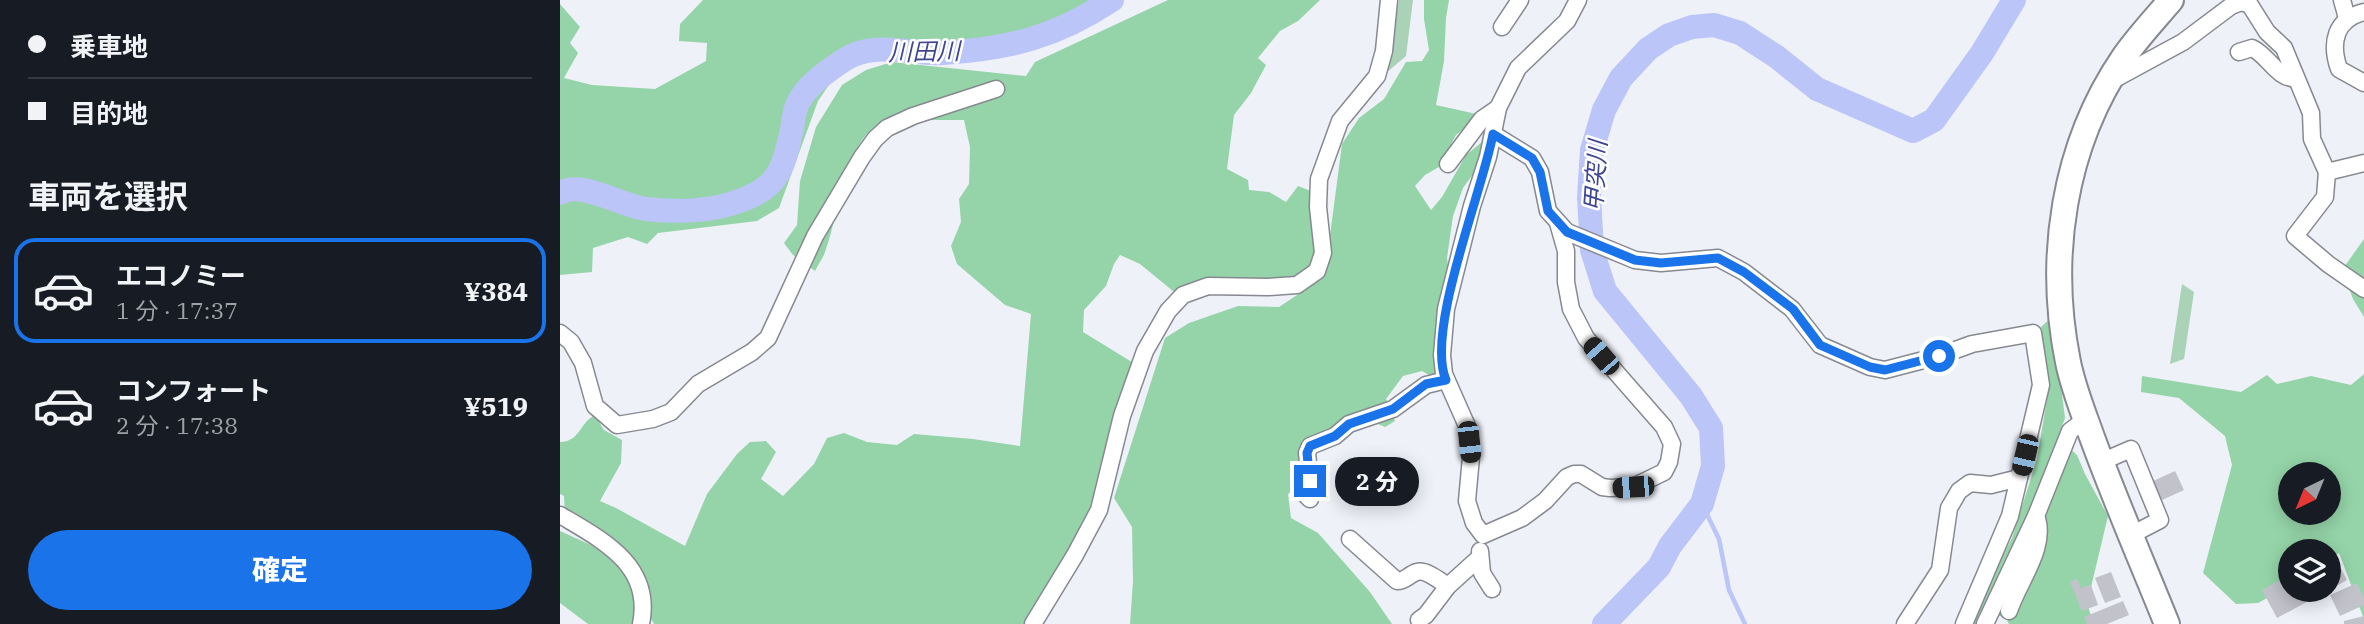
<!DOCTYPE html>
<html lang="ja">
<head>
<meta charset="utf-8">
<style>
	body { margin:0; font-family:"IBM Plex Serif","Noto Sans JP",serif; background:#242831; color:#f1f3f6; height:100vh; display:flex; flex-direction:column; font-size:26px; white-space:nowrap }
	* { box-sizing:border-box; margin:0 }
	p { font-size:23px; color:#9ea1a6 }
	.icon { flex:none; width:38px; height:38px; fill:none; stroke:currentColor; stroke-width:2; stroke-linecap:round; stroke-linejoin:round }
	.map { position:relative; flex:1; overflow:hidden }
	.side { display:flex; flex-direction:column; background:#171b24; width:560px }
	.side>* { flex:none }
	.hud { display:grid; align-content:center; height:154px; padding:0 28px; background:#171b24 }
	.needle { width:46px; rotate:223deg }
	.tools { position:absolute; left:1718px; top:462px; display:grid; gap:14px }
	.tools a { display:grid; place-items:center; width:63px; height:63px; border-radius:50%; background:#171b24; box-shadow:0 4px 18px #0003; font-size:35px }
	.end { position:absolute; width:32px; height:32px; margin:-16px; border:9px solid #1a73e8; background:#fff; box-shadow:0 0 0 4px #fff }
	.from { border-radius:50% }
	.bubble { position:absolute; height:49px; border-radius:24px; background:#171b24; box-shadow:0 4px 18px #0003; font-size:23px; font-weight:800; line-height:49px; text-align:center }
	.car { position:absolute; width:21px; height:42px; margin:-21px -10px; border-radius:9px; box-shadow:0 0 5px 2px #0007; background:linear-gradient(#222 24%,#8ab4d8 0 40%,#222 0 76%,#8ab4d8 0 86%,#222 0) }
	.hud b { display:flex; align-items:center; gap:24px; height:66px; font-size:26px }
	.hud b+b { border-top:2px solid #363941 }
	.hud i { width:18px; height:18px; background:#f1f3f6 }
	ul { padding:0; list-style:none }
	li { display:flex; align-items:center; gap:21px; height:105px; margin:0 14px 10px; padding:0 14px; border:4px solid transparent; border-radius:21px }
	li div { flex:1 }
	li b { display:block; font-size:26px }
	li em { font-style:normal; font-weight:800 }
	li.active { border-color:#1a73e8 }
	li>.icon { width:63px; height:63px; stroke-width:1.5 }
	h2 { padding:0 28px; font-size:32px; line-height:84px }
	.action { display:flex; gap:14px; margin-top:auto; padding:14px 28px }
	.action a { flex:1; height:80px; border-radius:42px; background:#1a73e8; color:#fff; font-size:28px; font-weight:800; line-height:80px; text-align:center }
	main { display:flex; flex:1; min-height:0 }
	.map>svg:first-child { display:block }
</style>
</head>
<body>
<main>
<section class="side">
<div class="hud">
<b><i class="from"></i>乗車地</b>
<b><i></i>目的地</b>
</div>
<h2>車両を選択</h2>
<ul>
<li class="active"><svg class="icon" aria-label="car" viewBox="0 0 24 24"><path d="M5 17H2v-5l4-1 3-4h7l3 4 3 1v5h-3M9 17h6M6 11h13"/><circle cx="7" cy="17" r="2"/><circle cx="17" cy="17" r="2"/></svg><div><b>エコノミー</b><p>1 分 · 17:37</p></div><em>¥384</em></li>
<li><svg class="icon" aria-label="car" viewBox="0 0 24 24"><path d="M5 17H2v-5l4-1 3-4h7l3 4 3 1v5h-3M9 17h6M6 11h13"/><circle cx="7" cy="17" r="2"/><circle cx="17" cy="17" r="2"/></svg><div><b>コンフォート</b><p>2 分 · 17:38</p></div><em>¥519</em></li>
</ul>
<div class="action"><a>確定</a></div>
</section>
<div class="map">
<svg width="1804" height="624" viewBox="0 0 1804 624">
	<rect width="100%" height="100%" fill="#eff1f9"/>
	<g fill="#aad2b6">
		<polygon points="839,0 853,0 846,56 826,73"/>
		<polygon points="1622,284 1634,292 1624,359 1610,364"/>
	</g>
	<g fill="#95d4a8" fill-rule="evenodd">
		<path d="M143,0h398c-33,13 -56,43 -89,56l-136,1 -41,19 -17,25 -39,107 -22,13 -99,12 -11,11 -19,-7 -35,11 -1,24 -32,3v-271l20,23 -10,16 8,10 -14,25 28,7 63,4 51,-28 1,-18 -28,-2 1,-17z"/>
		<path d="M608,0h152l-22,21 -18,10 -22,27 8,7 -15,28 -17,22 -7,54 21,11 1,10 20,2 17,10 12,-16 23,9 -5,62 -10,16 -14,9 -33,2 -56,13 -24,-1 -39,-32 -20,-9 -6,9 -8,22 -22,24 -1,22 57,35 -42,146 -65,111h-379l-10,-17 -3,-28 -76,-63 -1,-20 -4,-2v-52c20,0 20,-20 35,-27l9,15 18,10 -1,23 -21,38 16,7 69,38 22,-52 30,-40 13,-12 16,-1 10,11 -15,27 22,17 31,-32 13,-26 17,-5 23,9 30,3 17,-11 59,5 47,7 11,-132 -26,-9 -48,-41 -6,-18 10,-24 -2,-23 10,-15 1,-37 -6,-27c-17,0 -73,-1 -86,5 -33,17 -40,95 -53,127 -2,6 -7,13 -10,19l-22,-16 -9,-12 13,-18 3,-44 16,-54 26,-42 24,-15 26,-8 134,14 9,-14z"/>
		<polygon points="864,0 889,0 886,18 884,61 876,105 921,115 896,135 879,167 865,175 855,186 871,210 882,197 906,155 922,142 919,166 903,188 893,216 887,258 893,302 881,382 862,371 843,376 826,399 835,421 825,427 813,422 748,451 744,483 728,494 731,518 758,533 810,592 832,624 570,624 573,581 572,527 554,498 605,338 629,323 678,306 719,307 746,289 766,266 782,144 799,118 824,99 846,62 862,61 869,50 864,19"/>
		<polygon points="1804,239 1804,317 1793,299 1782,270"/>
		<polygon points="1492,317 1505,418 1498,437 1517,455 1525,474 1548,516 1527,604 1534,624 1449,624 1447,620 1437,614 1433,624 1410,624 1418,602 1452,538 1477,459 1488,393 1481,327"/>
		<path d="M1804,374v245l-25,-66 -10,7v-9h-38v34l-33,18 -22,1 -33,-31 29,-108 -7,-29 -46,-38 -38,-6 1,-16 99,16 26,-17 10,9 34,-8 40,9zM1731,474h38v39h-38z"/>
		<path d="M0,531c23,11 55,21 68,44 8,13 6,35 7,49h-47l-28,-21z"/>
	</g>
	<g fill="none" stroke-linecap="round" stroke-linejoin="round">
		<polyline stroke="#bbc5f7" stroke-width="4.5" points="1142,504 1159,539 1169,590 1185,624"/>
		<g stroke="#bbc5f7" stroke-width="24">
			<path d="M0,193c21,-13 59,12 86,16 25,3 59,3 84,-5 47,-14 52,-30 62,-75 1,-8 2,-18 6,-26 9,-18 29,-32 46,-43 30,-20 66,-5 99,-7 66,-4 113,-16 169,-53"/>
			<polyline points="1044,624 1099,567 1110,546 1142,504 1153,466 1151,428 1131,396 1045,291 1032,250 1029,197 1032,150 1044,110 1061,78 1088,49 1109,35 1132,27 1154,25 1180,33 1217,57 1257,89 1353,131 1374,120 1422,53 1454,0"/>
		</g>
	</g>
	<g fill="#c1c2ca">
		<polygon points="1615,471 1624,490 1600,501 1591,482"/>
		<polygon points="1772,552 1787,580 1769,590 1769,553"/>
		<polygon points="1551,572 1561,597 1545,603 1535,578"/>
		<polygon points="1731,574 1731,590 1769,590 1717,618 1702,590"/>
		<polygon points="1517,579 1521,588 1531,585 1538,605 1522,611 1510,582"/>
		<polygon points="1797,583 1804,598 1804,605 1780,616 1770,595"/>
		<polygon points="1563,601 1569,615 1547,624 1527,624 1524,617"/>
		<polygon points="1804,616 1804,624 1784,624 1784,621"/>
	</g>
	<g fill="none" stroke-linecap="round" stroke-linejoin="round">
		<defs>
			<g id="minor">
				<polyline points="1782,0 1787,18"/>
				<path d="M1804,12c-29,7 -34,31 -25,57l25,14"/>
				<polyline points="942,27 960,0"/>
				<path d="M1679,52l13,-4c16,7 26,32 44,30"/>
				<polyline points="1553,80 1623,42 1671,6 1681,2 1690,5 1707,32 1724,48 1751,113 1752,139 1767,172 1765,197 1735,236 1768,264 1804,289"/>
				<polyline points="933,134 972,158 980,172 988,211 1007,232 1075,260 1101,263 1158,258 1184,272 1232,309 1260,345 1310,367 1325,370 1379,356 1412,344 1473,333 1481,385 1450,516 1404,624"/>
				<polyline points="888,164 922,119 938,108"/>
				<polyline points="1767,172 1804,163"/>
				<polyline points="998,223 1006,251 1006,282 1011,309 1026,338 1104,427 1112,444 1109,462 1104,472 1073,487 1050,488 1042,487 1021,474 1014,474 1007,477 985,501 962,518 923,535 914,523 907,501 911,457 907,426 884,374 882,355 886,309 912,206 928,157 938,108 958,68 1007,21 1018,0"/>
				<polyline points="0,333 11,342 23,363 35,406 57,425 93,419 111,412 138,384 192,352 208,338 255,236 302,157 315,139 327,128 353,116 436,89"/>
				<polyline points="1541,462 1571,449 1600,520 1571,535"/>
				<polyline points="750,499 744,493 750,481 747,453 750,446 775,436 789,424 833,409 866,385 886,380"/>
				<path d="M0,515c42,25 93,50 81,109"/>
				<path d="M790,539l47,42c9,0 12,-7 20,-9 9,-3 24,10 31,14"/>
				<polyline points="920,551 922,573 932,589"/>
				<path d="M1449,611c9,-29 39,-64 27,-95"/>
				<polyline points="859,620 866,615 888,586 919,558"/>
				<polyline points="473,624 515,555 539,510 562,416 585,351 608,311 623,295 648,286 708,287 737,285 757,271 763,253 758,207 759,179 780,121 817,76 824,51 829,0"/>
				<polyline points="1345,624 1380,570 1389,508 1399,491 1410,483 1431,485 1459,478"/>
				<polyline points="1425,624 1476,516 1510,431 1526,419"/>
			</g>
			<path id="highway" d="M1607,624c-25,-62 -52,-124 -75,-187 -9,-25 -19,-50 -24,-75 -21,-104 -5,-216 56,-305 14,-20 31,-38 47,-57"/>
		</defs>
		<use href="#minor" stroke="#878990" stroke-width="19"/>
		<use href="#highway" stroke="#878990" stroke-width="28"/>
		<use href="#minor" stroke="#fff" stroke-width="16"/>
		<use href="#highway" stroke="#fff" stroke-width="24"/>
	</g>
	<g fill="none" stroke-linecap="round" stroke-linejoin="round">
		<path stroke="#1a73e8" stroke-width="9" d="M750,481l-3,-28 3,-7 25,-10 14,-12 44,-15 33,-25 20,-4c-21,-49 37,-190 47,-246l39,24 8,14 8,39 19,21 68,28 26,3 57,-5 26,14 49,37 27,36 50,22 15,3 54,-14"/>
	</g>
	<g text-anchor="middle" dominant-baseline="central" stroke-width="5" stroke-linejoin="round" paint-order="stroke">
		<g font-size="24" font-style="italic" fill="#404791" stroke="#fff">
			<text transform="translate(364 51) rotate(-1)">川田川</text>
			<text transform="translate(1035 176) rotate(-86)">甲突川</text>
		</g>
	</g>
</svg>
<div class="tools">
<a><svg class="needle" viewBox="-14 -14 28 28"><path d="M0-13l5 13h-10z" fill="#e53935"/><path d="M0 13l5-13h-10z" fill="#9ea1a6"/></svg></a>
<a><svg class="icon" aria-label="layers" viewBox="0 0 24 24"><path d="M12 4l9 5-9 5-9-5zM3 14l9 5 9-5"/></svg></a>
</div>
<i class="end from" style="left:1379px;top:356px"></i>
<i class="end" style="left:750px;top:481px"></i>
<div class="bubble" style="left:775px;top:457px;width:84px">2 分</div>
<i class="car" style="left:1041px;top:356px;rotate:319deg"></i>
<i class="car" style="left:909px;top:442px;rotate:174deg"></i>
<i class="car" style="left:1465px;top:455px;rotate:193deg"></i>
<i class="car" style="left:1073px;top:487px;rotate:266deg"></i>
</div>
</main>
</body>
</html>
